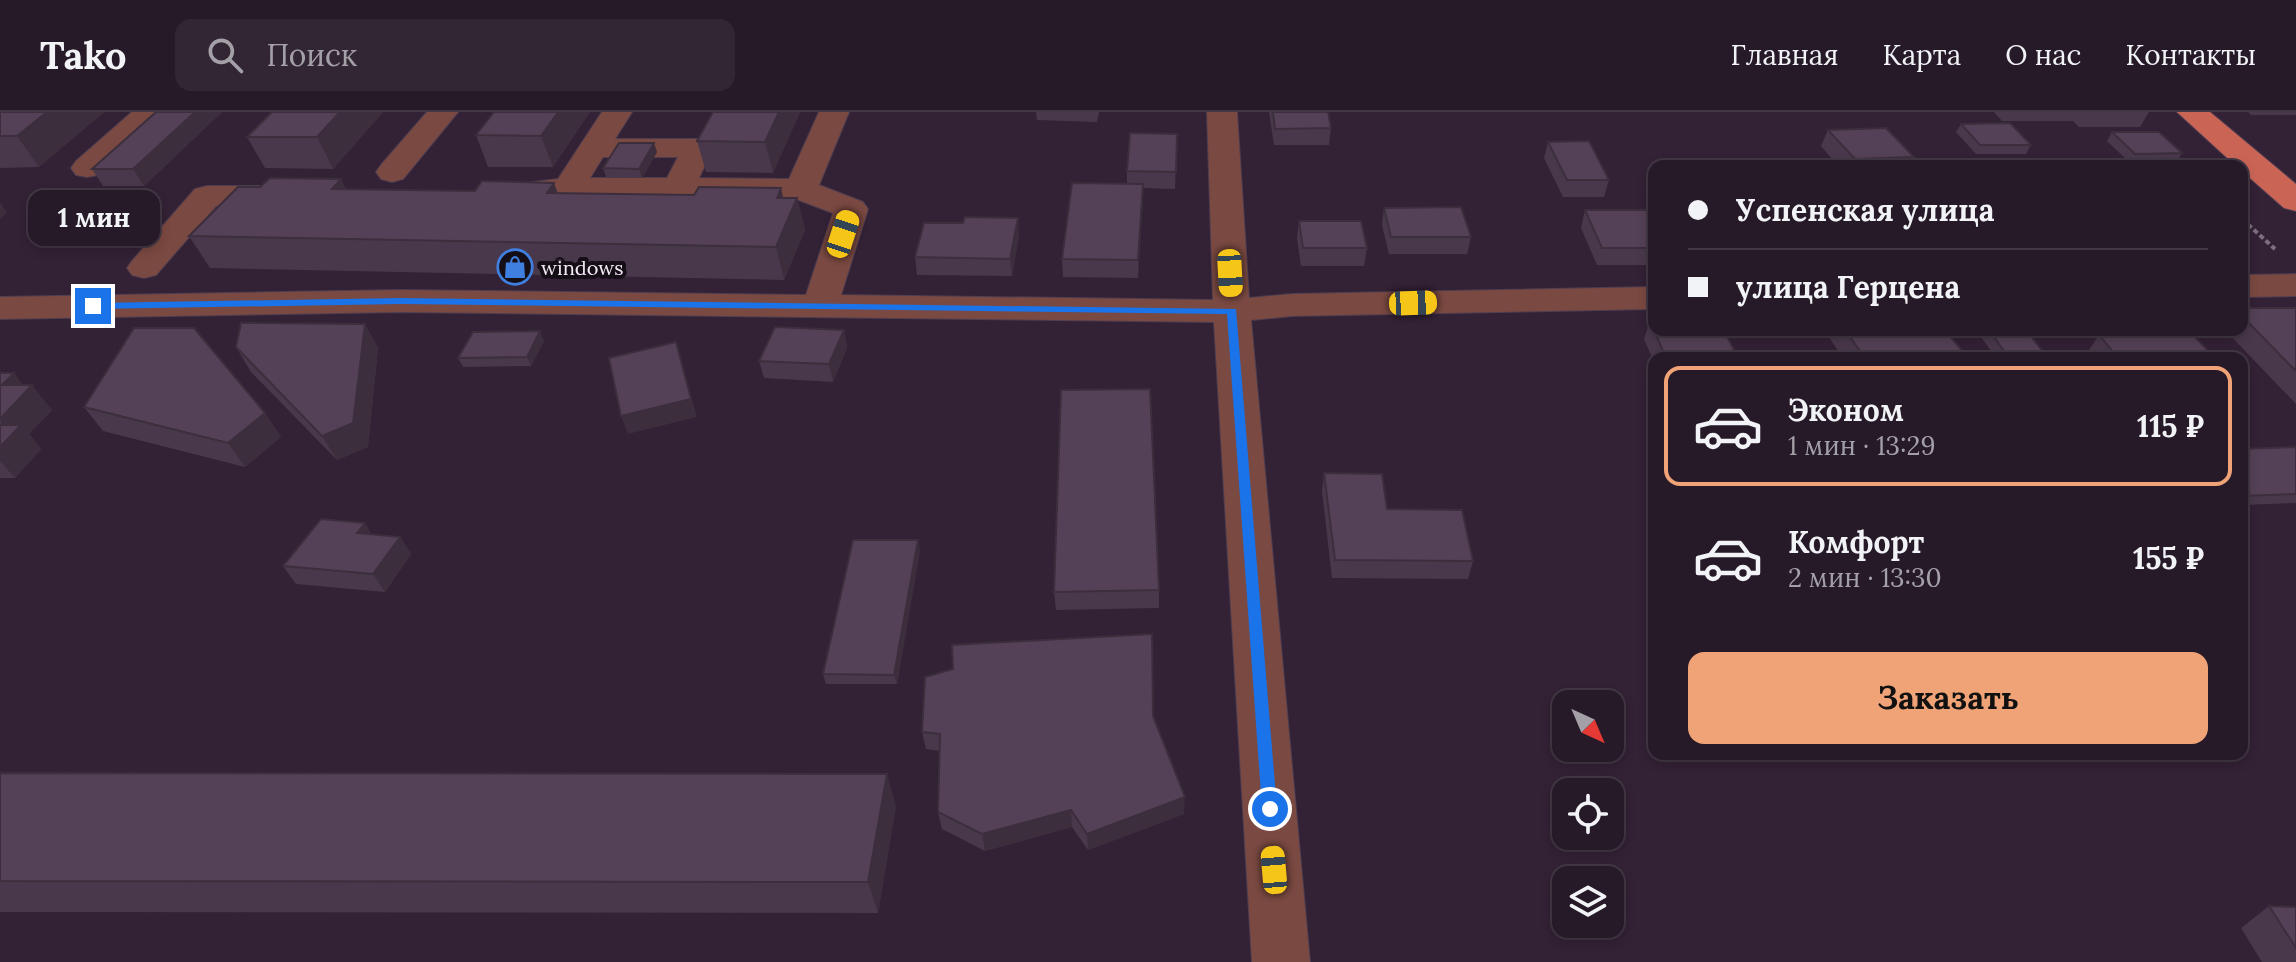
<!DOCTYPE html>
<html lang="ru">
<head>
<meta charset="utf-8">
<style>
	body { margin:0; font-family:Lora,serif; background:#322634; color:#f1f3f6; height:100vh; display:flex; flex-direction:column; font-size:30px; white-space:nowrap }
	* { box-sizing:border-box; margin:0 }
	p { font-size:26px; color:#a4a0a8 }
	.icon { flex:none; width:44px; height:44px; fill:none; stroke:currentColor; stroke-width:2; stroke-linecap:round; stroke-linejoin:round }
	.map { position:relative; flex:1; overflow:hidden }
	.drawer { position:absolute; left:1648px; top:240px; width:600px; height:408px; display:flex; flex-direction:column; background:#261928; border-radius:16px; box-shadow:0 4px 12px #0003,0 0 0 2px #423845 }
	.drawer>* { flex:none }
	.hud { position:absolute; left:1648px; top:48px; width:600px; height:176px; border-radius:16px; box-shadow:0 4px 12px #0003,0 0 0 2px #423845; display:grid; align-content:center; height:176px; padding:0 40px; background:#261928 }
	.needle { width:52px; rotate:136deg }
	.fabs { position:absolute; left:1552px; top:578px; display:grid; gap:16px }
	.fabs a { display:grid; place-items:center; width:72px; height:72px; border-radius:16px; background:#261928; box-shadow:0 4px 12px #0003,0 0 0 2px #423845; font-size:40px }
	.end { position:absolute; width:36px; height:36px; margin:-18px; border:10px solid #1a73e8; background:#fff; box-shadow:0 0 0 4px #fff }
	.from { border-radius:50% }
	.bubble { position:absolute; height:56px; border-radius:16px; background:#261928; box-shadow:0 4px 12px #0003,0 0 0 2px #423845; font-size:26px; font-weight:700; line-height:56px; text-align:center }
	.car { position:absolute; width:24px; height:48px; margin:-24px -12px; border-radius:10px; box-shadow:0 0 6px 2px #0007; background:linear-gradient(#f5c518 24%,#345 0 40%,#f5c518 0 76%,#345 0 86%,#f5c518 0) }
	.hud b { display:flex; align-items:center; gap:28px; height:76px; font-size:30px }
	.hud b+b { border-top:2px solid #423845 }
	.hud i { width:20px; height:20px; background:#f1f3f6 }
	ul { padding:14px 0 0; list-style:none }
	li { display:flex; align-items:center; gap:24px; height:120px; margin:0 16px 12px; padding:0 24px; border:4px solid transparent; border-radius:16px }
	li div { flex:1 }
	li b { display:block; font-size:30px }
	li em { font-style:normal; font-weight:700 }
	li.active { border-color:#efa377 }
	li>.icon { width:72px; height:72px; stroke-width:1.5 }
	.cta { display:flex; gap:16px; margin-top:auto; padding:16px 40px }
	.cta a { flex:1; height:92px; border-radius:16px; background:#efa377; color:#111; font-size:32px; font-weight:700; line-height:92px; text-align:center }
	header { display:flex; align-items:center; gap:48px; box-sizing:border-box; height:112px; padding:0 40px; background:#261928; border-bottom:2px solid #423845 }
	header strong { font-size:38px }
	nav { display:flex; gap:44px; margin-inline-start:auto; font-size:28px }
	.search { width:560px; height:72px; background:#322634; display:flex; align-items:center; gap:20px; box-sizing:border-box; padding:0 28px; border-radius:16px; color:#a4a0a8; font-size:30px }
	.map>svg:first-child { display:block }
</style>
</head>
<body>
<header>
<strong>Tako</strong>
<div class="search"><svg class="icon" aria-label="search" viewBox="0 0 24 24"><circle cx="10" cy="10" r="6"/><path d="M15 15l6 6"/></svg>Поиск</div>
<nav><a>Главная</a><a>Карта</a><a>О нас</a><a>Контакты</a></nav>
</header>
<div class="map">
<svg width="2296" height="850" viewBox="0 0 2296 850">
	<rect width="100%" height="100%" fill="#332135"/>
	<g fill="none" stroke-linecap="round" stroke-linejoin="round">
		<defs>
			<g id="minor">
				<polygon points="132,0 165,0 98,63 87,65 76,63 71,56 76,49"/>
				<polygon points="427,0 458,0 403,67 392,70 381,67 376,60 381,53"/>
				<path d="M602,0h30l-17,27h83l11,2 4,7 -14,30 90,1 30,-67h30l-30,73 44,17 5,7 -27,86 372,5 -6,-188h30l12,186 43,-4 362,-7v22l-362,7 -41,4 59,642h-58l-38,-640 -813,-10 -401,7v-22l401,-7 405,5 27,-82 -37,-14 -228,-2 -69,8 -12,-3 -4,-7 4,-7 71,-9zM603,45h75l-11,21h-77z"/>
				<polygon points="207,74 290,74 302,77 306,84 302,91 290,94 216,94 156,163 144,166 132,163 127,156 132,149 195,77"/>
				<polygon points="2296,162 2296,184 2242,185 2242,163"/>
			</g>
			<polygon id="major" points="2177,0 2210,0 2296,72 2296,99 2284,96 2242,59 2242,54 2236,54"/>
		</defs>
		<use href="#minor" stroke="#4e3d50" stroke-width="2"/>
		<use href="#major" stroke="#4e3d50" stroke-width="2"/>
		<g stroke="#7e6e80" stroke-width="4" stroke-dasharray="5 3" stroke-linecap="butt">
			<polyline points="2174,44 2185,54"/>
			<polyline points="2242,107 2275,137"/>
		</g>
		<use href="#minor" fill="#7a4941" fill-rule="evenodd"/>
		<use href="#major" fill="#ca6556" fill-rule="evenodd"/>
	</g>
	<g fill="#49384b">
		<polygon points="0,0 104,0 39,55 0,56"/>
		<polygon points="156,0 222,0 144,74 103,74 92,57"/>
		<polygon points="383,0 333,57 265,56 247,25"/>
		<polygon points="590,0 553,55 488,55 476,23"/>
		<polygon points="713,0 800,0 773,61 706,60 697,29"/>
		<polygon points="1036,0 1099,0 1097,10 1037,8"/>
		<polygon points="1269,0 1328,0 1331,16 1329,33 1274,33"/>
		<polygon points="1994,0 2149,0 2140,15 2079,15 2073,9 2002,9"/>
		<polygon points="2248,0 2296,0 2296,3 2251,3"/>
		<polygon points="1961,12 2031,33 2026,42 1976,42 1956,20"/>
		<polygon points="1828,18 1914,45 1910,54 1838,54 1821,34"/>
		<polygon points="2112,20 2182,41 2177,50 2130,51 2107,29"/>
		<polygon points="1177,22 1175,77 1143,76 1138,166 1063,165 1062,147 1127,72 1127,59"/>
		<polygon points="1548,30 1609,68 1604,85 1563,85 1544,46"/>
		<polygon points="657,40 642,66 606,65 603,56"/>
		<polygon points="260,75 797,86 805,118 784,168 210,156 189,124"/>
		<polygon points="1384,96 1471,125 1467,142 1389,142 1382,113"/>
		<polygon points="1585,98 1654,98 1654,153 1597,153 1581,116"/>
		<polygon points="1299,109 1367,136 1364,154 1301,154 1297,126"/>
		<polygon points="1019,123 1012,164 917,163 915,145"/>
		<polygon points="2242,196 2296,196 2296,292 2225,218 2242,218"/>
		<polygon points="1650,209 1738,246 1654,246 1654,250 1644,227"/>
		<polygon points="365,212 378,236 368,335 337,348 251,260 236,235"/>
		<polygon points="844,218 847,236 833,270 764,266 759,249"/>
		<polygon points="1824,218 1945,218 1968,246 1843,246"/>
		<polygon points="1976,218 2026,218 2048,246 1996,246"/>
		<polygon points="2099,223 2215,246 2092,246 2087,241"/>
		<polygon points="544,229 531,254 463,255 458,246"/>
		<polygon points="0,261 23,273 52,298 29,322 41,337 15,366 0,366"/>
		<polygon points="84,295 265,301 281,325 245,355 103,319"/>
		<polygon points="2296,335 2296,391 2242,393 2242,337"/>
		<polygon points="1324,361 1473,449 1468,467 1332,466 1322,379"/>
		<polygon points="372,422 400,425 411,442 385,480 296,472 283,454"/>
		<polygon points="920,438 897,572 826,572 823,562"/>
		<polygon points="1159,478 1159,496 1056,498 1054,480"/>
		<polygon points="1153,604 1184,702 1088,738 1072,715 985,739 942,717 938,700 940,639 926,637 922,620"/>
		<polygon points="0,661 896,694 878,801 0,800"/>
		<polygon points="2269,794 2296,795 2296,850 2262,850 2241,816"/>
	</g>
	<g fill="#3c2e3d">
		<polygon points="47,0 104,0 39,55 17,24"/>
		<polygon points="195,0 222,0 144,74 133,57"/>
		<polygon points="340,0 383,0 333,57 317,25"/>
		<polygon points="558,0 590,0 553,55 541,24"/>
		<polygon points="779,0 800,0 773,61 765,30"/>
		<polygon points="654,31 657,40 642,66 639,57"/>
		<polygon points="341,67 358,99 332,77"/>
		<polygon points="554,71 566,103 547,81"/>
		<polygon points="1143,72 1143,89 1138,166 1138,148"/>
		<polygon points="781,76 788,107 797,86 805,118 784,168 776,135 777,86"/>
		<polygon points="1,91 7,101 0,107 0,92"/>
		<polygon points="1018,106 1019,123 1012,164 1010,147"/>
		<polygon points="365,212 378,236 368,335 337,348 322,324"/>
		<polygon points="844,218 847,236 833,270 829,252"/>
		<polygon points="540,219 544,229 531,254 527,245"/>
		<polygon points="676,230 697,305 628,322 621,304"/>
		<polygon points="14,261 27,278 32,273 52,298 29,322 41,337 15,366 0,349 2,273"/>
		<polygon points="265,301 281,325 245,355 228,331"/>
		<polygon points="365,411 376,429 357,421"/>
		<polygon points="400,425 411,442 385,480 373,462"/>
		<polygon points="918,428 920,438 897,572 894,563"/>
		<polygon points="887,662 896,694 878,801 868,770"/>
		<polygon points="1185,685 1184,702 1088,738 1087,722"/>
		<polygon points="1071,698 1072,715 985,739 982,722"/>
	</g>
	<g fill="#554157" stroke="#3c2e3d" stroke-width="2">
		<polygon points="0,0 47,0 17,24 0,24"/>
		<polygon points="156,0 195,0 133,57 92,57"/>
		<polygon points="272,0 340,0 317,25 247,25"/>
		<polygon points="494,0 558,0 541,24 476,23"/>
		<polygon points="713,0 779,0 765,30 697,29"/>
		<polygon points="1273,0 1328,0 1331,16 1275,17"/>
		<polygon points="2010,11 2031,33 1980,33 1961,12"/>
		<polygon points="1886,16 1914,45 1855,47 1828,18"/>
		<polygon points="2112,20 2159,20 2182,41 2135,42"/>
		<polygon points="1130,21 1177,22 1176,60 1127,59"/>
		<polygon points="1589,29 1609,68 1567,68 1548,30"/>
		<polygon points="619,31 654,31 639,57 603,56"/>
		<polygon points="270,66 341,67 332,77 475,79 482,69 554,71 547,81 694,83 699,75 781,76 777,86 797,86 776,135 189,124 238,75 260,75"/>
		<polygon points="1072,71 1143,72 1138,148 1062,147"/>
		<polygon points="1461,95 1471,125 1391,125 1384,96"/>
		<polygon points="1585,98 1654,98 1654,136 1602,136"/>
		<polygon points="965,105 1018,106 1010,147 915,145 924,111 963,111"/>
		<polygon points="1299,109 1361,109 1367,136 1303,136"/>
		<polygon points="2242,196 2296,196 2296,259 2242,204"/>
		<polygon points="241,211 365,212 353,311 322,324 236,235"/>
		<polygon points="775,215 844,218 829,252 759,249"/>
		<polygon points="134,216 194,216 265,301 228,331 84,295"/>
		<polygon points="1654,218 1724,218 1738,246 1666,246"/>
		<polygon points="1845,218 1945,218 1968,246 1865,246"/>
		<polygon points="1989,218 2026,218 2048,246 2009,246"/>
		<polygon points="540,219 527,245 458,246 473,220"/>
		<polygon points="2099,223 2194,224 2215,246 2118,246"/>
		<polygon points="676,230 691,287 621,304 609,246"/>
		<polygon points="0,261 14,261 2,273 32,273 0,307"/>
		<polygon points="1150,277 1159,478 1054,480 1061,278"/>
		<polygon points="0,313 21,313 0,335"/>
		<polygon points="2296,335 2296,382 2242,384 2242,337"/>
		<polygon points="1324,361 1382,362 1387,397 1462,398 1473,449 1335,448"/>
		<polygon points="321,407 365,411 357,421 400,425 373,462 283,454"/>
		<polygon points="853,428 918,428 894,563 823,562"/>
		<polygon points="1152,522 1153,604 1185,685 1087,722 1071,698 982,722 938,700 940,622 922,620 925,565 953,557 952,533"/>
		<polygon points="0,661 887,662 868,770 0,769"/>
		<polygon points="2269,794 2296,795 2296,836"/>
	</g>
	<polygon fill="#1a73e8" points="401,186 1236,197 1277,697 1275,702 1264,702 1262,697 1227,202 401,192 93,197 87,194 93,191"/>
	<defs>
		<symbol id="shop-ring" viewBox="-11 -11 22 22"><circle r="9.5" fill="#160e17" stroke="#3f7fe0" stroke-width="1.5"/><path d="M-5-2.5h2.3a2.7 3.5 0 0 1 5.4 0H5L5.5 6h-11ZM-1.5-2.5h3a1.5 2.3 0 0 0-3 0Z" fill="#3f7fe0"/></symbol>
	</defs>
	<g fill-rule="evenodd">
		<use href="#shop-ring" x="495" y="135" width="40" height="40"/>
	</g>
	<g text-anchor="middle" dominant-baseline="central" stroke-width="8" stroke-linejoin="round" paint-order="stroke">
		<g font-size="20" fill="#f6eaf8" stroke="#160e17" text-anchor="start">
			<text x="541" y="155">windows</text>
		</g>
	</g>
</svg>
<div class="fabs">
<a><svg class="needle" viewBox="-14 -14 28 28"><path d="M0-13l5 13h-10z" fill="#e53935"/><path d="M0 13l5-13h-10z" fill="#a4a0a8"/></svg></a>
<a><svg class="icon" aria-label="locate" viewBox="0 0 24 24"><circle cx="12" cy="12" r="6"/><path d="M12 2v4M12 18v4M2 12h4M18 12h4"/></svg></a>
<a><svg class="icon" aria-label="layers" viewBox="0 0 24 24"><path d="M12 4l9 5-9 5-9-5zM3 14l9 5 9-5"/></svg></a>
</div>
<i class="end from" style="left:1270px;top:697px"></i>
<i class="end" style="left:93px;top:194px"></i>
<div class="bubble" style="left:28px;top:78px;width:132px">1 мин</div>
<i class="car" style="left:843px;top:122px;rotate:18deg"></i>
<i class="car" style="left:1230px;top:161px;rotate:177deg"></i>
<i class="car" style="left:1413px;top:191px;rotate:88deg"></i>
<i class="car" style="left:1274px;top:758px;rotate:355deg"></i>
<div class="hud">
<b><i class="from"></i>Успенская улица</b>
<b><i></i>улица Герцена</b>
</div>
<section class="drawer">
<ul>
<li class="active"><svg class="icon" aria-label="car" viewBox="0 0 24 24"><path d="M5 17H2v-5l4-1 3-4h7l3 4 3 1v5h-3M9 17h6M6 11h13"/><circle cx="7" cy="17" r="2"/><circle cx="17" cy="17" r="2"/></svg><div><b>Эконом</b><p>1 мин · 13:29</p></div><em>115 ₽</em></li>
<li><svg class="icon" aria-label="car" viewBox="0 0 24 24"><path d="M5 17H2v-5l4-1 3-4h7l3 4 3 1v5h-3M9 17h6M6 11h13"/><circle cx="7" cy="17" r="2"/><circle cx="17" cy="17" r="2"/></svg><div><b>Комфорт</b><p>2 мин · 13:30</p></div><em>155 ₽</em></li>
</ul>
<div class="cta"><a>Заказать</a></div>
</section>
</div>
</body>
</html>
